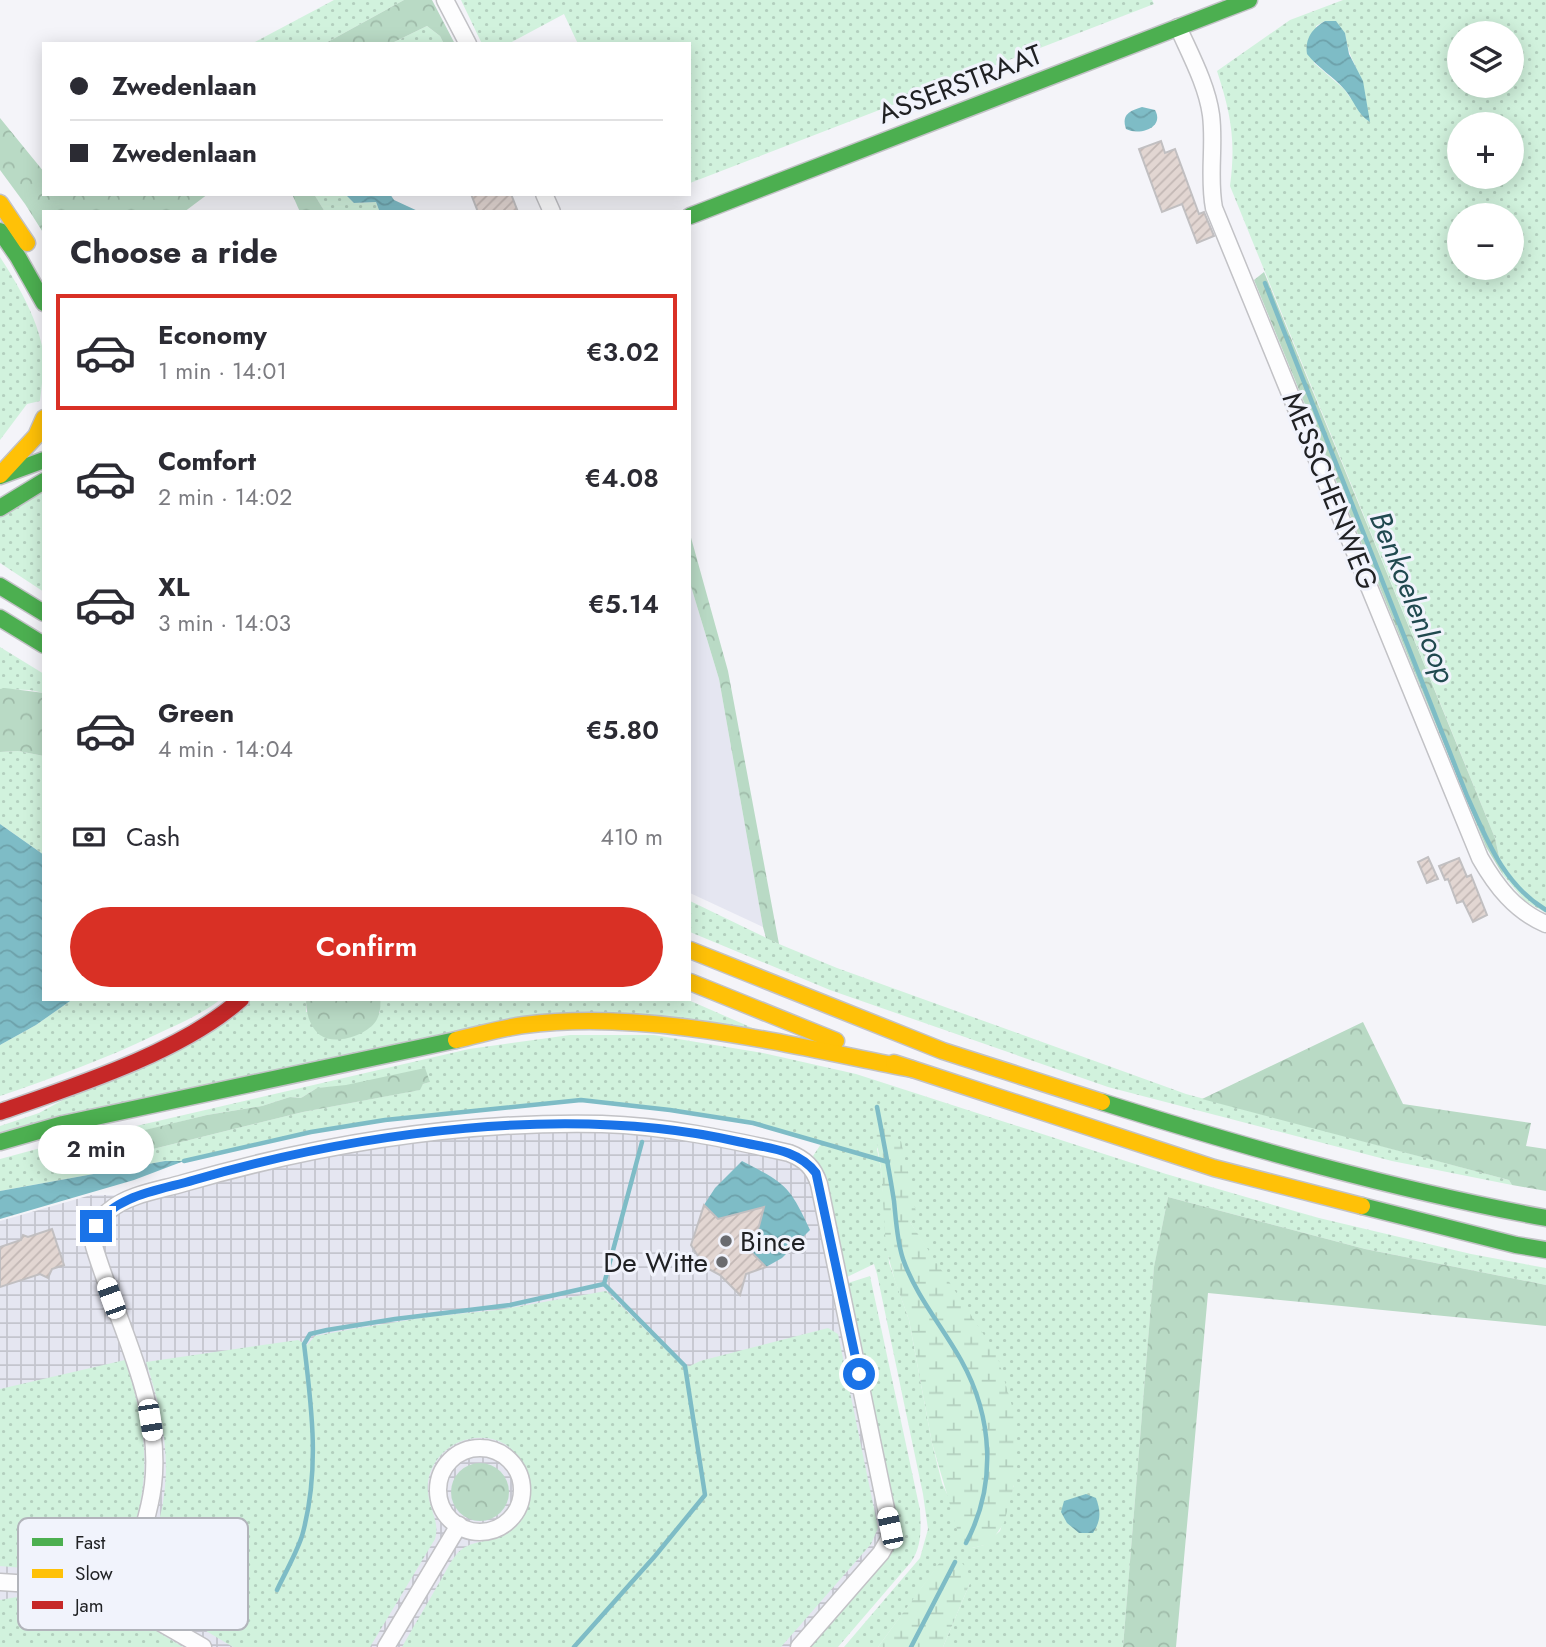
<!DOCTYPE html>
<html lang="en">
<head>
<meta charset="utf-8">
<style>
	body { margin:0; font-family:Jost,sans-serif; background:#f2f2f3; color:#2b2b33; height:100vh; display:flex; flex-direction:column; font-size:26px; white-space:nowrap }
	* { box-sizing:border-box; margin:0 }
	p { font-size:23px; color:#7c7c81 }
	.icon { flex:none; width:38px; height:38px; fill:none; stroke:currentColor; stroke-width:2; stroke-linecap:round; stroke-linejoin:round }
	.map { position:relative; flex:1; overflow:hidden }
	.drawer { position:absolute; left:42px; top:210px; width:649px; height:791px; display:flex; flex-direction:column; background:#fff; border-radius:0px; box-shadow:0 4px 18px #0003 }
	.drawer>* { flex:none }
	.banner { position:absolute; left:42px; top:42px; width:649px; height:154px; border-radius:0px; box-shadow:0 4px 18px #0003; display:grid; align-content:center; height:154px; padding:0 28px; background:#fff }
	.buttons { position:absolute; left:1447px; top:21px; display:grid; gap:14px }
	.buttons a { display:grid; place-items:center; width:77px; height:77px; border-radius:50%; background:#fff; box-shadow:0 4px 18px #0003; font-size:35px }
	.end { position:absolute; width:32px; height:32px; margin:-16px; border:9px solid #1a73e8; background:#fff; box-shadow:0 0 0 4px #fff }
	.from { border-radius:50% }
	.bubble { position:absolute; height:49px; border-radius:24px; background:#fff; box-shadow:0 4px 18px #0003; font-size:23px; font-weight:600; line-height:49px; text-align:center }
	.car { position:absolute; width:21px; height:42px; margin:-21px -10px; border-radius:9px; box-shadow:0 0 5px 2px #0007; background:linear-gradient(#fff 24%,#345 0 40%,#fff 0 76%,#345 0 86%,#fff 0) }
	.banner b { display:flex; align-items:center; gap:24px; height:66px; font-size:26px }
	.banner b+b { border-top:2px solid #e1e1e2 }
	.banner i { width:18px; height:18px; background:#2b2b33 }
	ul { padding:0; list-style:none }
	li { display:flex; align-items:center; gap:21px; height:116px; margin:0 14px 10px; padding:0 14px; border:4px solid transparent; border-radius:0px }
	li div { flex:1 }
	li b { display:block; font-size:26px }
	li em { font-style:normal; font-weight:600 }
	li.selected { border-color:#d93025 }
	li>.icon { width:63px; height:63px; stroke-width:1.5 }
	h2 { padding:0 28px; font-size:32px; line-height:84px }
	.pay { display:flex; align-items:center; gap:18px; height:77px; padding:0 28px; font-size:26px }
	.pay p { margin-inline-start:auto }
	.button { display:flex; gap:14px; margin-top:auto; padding:14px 28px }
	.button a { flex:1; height:80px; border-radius:42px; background:#d93025; color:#fff; font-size:28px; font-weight:600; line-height:80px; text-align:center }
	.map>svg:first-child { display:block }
</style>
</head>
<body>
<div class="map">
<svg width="1546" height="1647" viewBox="0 0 1546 1647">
	<defs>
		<pattern id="industrial-grid" width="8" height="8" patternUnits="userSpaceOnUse" patternTransform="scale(1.75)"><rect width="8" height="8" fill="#e5e6f1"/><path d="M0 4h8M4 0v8" fill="none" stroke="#c4c5ce"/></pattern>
		<pattern id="grass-dots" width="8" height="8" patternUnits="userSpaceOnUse" patternTransform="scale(1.75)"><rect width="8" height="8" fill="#d1f2dd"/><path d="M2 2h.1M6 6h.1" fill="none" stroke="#b3cfbe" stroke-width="1.8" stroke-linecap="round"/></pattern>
		<pattern id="forest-crowns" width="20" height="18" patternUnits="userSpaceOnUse" patternTransform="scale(1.75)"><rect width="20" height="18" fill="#b9dac5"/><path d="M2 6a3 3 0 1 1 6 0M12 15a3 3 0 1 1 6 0" fill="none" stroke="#9fbba9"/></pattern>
		<pattern id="wetland-marsh" width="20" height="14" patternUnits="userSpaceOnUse" patternTransform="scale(1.75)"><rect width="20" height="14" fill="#d1f2dd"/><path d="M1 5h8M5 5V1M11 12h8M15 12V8" fill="none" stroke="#b3cfbe"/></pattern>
		<pattern id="water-waves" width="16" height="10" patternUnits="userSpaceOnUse" patternTransform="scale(1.75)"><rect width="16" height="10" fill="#7ebcc6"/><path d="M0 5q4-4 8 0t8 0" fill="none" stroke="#6da1aa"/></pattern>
		<pattern id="building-hatch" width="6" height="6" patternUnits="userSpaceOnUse" patternTransform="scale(1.75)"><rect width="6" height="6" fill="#e2d6d2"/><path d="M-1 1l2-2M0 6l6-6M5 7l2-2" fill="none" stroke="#c2b7b4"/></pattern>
	</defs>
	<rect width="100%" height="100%" fill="#f4f4f9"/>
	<polygon fill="#e5e6f1" points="690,583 719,679 763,927 690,893"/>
	<polygon fill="url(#industrial-grid)" points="672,1129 811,1167 890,1528 881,1553 799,1647 0,1647 0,1221 91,1195 142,1195 219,1173 458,1130"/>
	<g fill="url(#grass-dots)" fill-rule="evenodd">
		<polygon points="334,0 404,0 324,44 251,44"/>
		<polygon points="461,0 1152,0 1154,4 690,183 690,44 578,44 564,14 508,44 482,44"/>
		<path d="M1343,0h203v913l-21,-12 -22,-26 -8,-37 -265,-652c6,-45 1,-72 -13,-115l73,-51zM1325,21l20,12c2,23 17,40 20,63l-14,3 -7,-10 -30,-26 2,-37zM1460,33h52v53h-52zM1460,124h52v53h-52zM1460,215h52v53h-52z"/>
		<polygon points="427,26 440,36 444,44 390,44"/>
		<polygon points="314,194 345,194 354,203 376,202 379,210 377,212 325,212"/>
		<path d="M0,257c17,26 36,59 42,89 3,18 0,37 -2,55l-13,3 -27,36z"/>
		<polygon points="44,486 44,592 0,563 0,513"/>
		<polygon points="0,647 44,674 44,693 30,690 0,689"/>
		<polygon points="18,751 44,756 44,855 0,824 0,752"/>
		<polygon points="690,901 779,944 837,968 1186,1094 1509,1180 1512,1185 1392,1161 1108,1087 830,990 690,932"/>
		<path d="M73,999h148c-20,16 -43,25 -66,36 -50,24 -102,43 -155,61v-51l36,-20z"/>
		<polygon points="249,999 306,999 306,1012 380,1013 380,999 686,999 764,1033 619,1015 0,1132 0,1126 39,1113"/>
		<path d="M570,1035h84l109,18 93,21 310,100 153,44 152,36 75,14v17l-181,-36 -197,-52 -14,71 -31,379h-180l27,-64 -30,-20 -62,84h-34l76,-89 8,-29 -5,-35 -46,-220 -3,-10 -27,13 -21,-101 -13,-20 8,-12 -33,-12 -56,-13 -151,-19 -196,20 -74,12 -127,29h-19l-165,30v-32l37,-10 432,-100zM430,1082l-7,2 -4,6 -116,22 -150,37 -75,-2 129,-32 55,-9 28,-9 11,1 16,-10zM888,1128l22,94 28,45 76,218 -14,46 -16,14 -12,3 -30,-65 -10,-40 -23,-123 -20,-57 -8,-94 -4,-20z"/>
		<path d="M870,1276l50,234c1,19 2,36 -9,52l-73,85h-30l89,-116 -49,-248z"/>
		<path d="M606,1291l76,74 8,1 10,-5 128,-33 10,6 40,194 -7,16 -90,103h-379c12,-21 25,-43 37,-64 6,-9 10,-20 17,-28 13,-17 36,-11 52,-22 32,-21 28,-63 1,-86 -11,-9 -27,-11 -40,-8 -25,5 -44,29 -41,54 2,18 12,29 7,46l-65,108h-137l-89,-53 -5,-7v-8c7,-20 16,-40 21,-62 13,-52 3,-104 -14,-155l152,-22 9,5 8,-9 38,-7 75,-12 70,-7z"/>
		<path d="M125,1360c26,81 26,122 -1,202l-4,-3 -6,11 -9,5 -105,-9v-177z"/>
		<polygon points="17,1592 83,1598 118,1608 183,1647 0,1647 0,1600 17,1597"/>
	</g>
	<g fill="url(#forest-crowns)">
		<polygon points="404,0 432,0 455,44 444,44 440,36 427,26 390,44 324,44"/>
		<polygon points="0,118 44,172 44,194 208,194 184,212 44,212 44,234 25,204 0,170"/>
		<polygon points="292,194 314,194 325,212 300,212"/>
		<polygon points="1264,272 1495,838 1503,875 1486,847 1254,280"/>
		<polygon points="690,534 728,671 779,944 766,938 763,927 719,679 690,583"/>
		<polygon points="5,688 44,693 44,756 18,751 0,752 0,689"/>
		<path d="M306,999h74c1,8 0,15 -4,22 -9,14 -41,25 -56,14 -11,-9 -14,-23 -14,-36z"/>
		<polygon points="1363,1022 1403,1104 1531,1123 1526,1146 1546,1149 1546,1191 1512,1185 1509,1180 1202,1099"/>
		<polygon points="425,1068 430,1082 423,1084 420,1090 303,1112 153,1149 83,1163 75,1162 73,1156 78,1147 91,1143 207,1115 262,1106 290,1097 301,1098 317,1088 346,1085"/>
		<polygon points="1168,1197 1365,1249 1546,1285 1546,1326 1208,1293 1176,1647 1123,1647 1154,1267"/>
		<circle cx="480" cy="1492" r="29"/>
	</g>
	<g fill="url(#wetland-marsh)">
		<polygon points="878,1124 883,1124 888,1128 891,1136 901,1141 917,1217 910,1222 997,1355 1015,1416 1014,1485 1004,1523 993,1539 985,1545 972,1548 966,1547 960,1539 932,1443 909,1320 895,1281 886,1248 881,1169 875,1131"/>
		<path d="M951,1557c13,4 17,12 19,26l-27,64h-65l62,-85z"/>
	</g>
	<g fill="url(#water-waves)">
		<path d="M1325,21h11l9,12 4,21 14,27 7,41c-13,-8 -15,-20 -25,-32 -11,-13 -27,-22 -38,-36 -2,-16 5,-25 18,-33z"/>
		<path d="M1142,107l13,3c10,18 -16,26 -29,19 -5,-15 4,-18 16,-22z"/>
		<polygon points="345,194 390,194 394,200 420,212 377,212 379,210 376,202 354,203"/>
		<polygon points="0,824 44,855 44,999 73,999 36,1025 0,1045"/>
		<polygon points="165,1161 184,1161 134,1180 0,1219 0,1191"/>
		<path d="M742,1161c44,23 47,24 68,69l-28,28 -16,9 -14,-14 12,-46 -46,12 -14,-14 11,-17z"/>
		<path d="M1086,1494l10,4c5,14 5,22 -3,35h-14l-12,-10 -6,-11 3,-11z"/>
	</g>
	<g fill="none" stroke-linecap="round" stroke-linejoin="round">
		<g stroke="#7ebcc6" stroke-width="4.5">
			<path d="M1265,283l202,513c20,44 36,88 79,114"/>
			<path d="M877,1107c6,31 12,62 17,94 2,19 3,40 9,58 13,37 39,67 58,101 32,57 36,125 5,183"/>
			<polyline points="184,1161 311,1132 385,1120 581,1100 670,1110 753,1123 888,1162"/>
			<path d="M277,1590c8,-17 19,-36 25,-54 18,-64 10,-127 2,-192l6,-10 17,-4 68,-11 115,-14 94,-21"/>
			<polyline points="574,1647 655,1556 705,1495 685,1366 604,1284 642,1142"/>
			<polyline points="911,1647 955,1562"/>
		</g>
	</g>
	<g fill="url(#building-hatch)" stroke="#c1bfc1" stroke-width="2">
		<polygon points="1161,141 1165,153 1175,149 1199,214 1204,212 1214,236 1197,243 1182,204 1162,212 1139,149"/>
		<polygon points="471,194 511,194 518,212 478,212"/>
		<polygon points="1428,857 1438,879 1427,883 1418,862"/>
		<polygon points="1459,858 1467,877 1471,875 1487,915 1473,922 1463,901 1457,903 1448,879 1445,880 1439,866"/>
		<polygon points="704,1205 718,1219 764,1207 752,1253 766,1267 746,1274 740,1295 720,1275 705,1267 691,1245"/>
		<polygon points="52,1229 64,1265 52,1269 48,1278 40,1274 0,1287 0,1247 21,1240 23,1235 28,1237"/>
	</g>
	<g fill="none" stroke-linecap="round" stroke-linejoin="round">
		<defs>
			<g id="street">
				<polyline points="445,0 468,44"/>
				<path d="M1178,27c12,27 29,58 33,88 4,31 -3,62 3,93l266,650c16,28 35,53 66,66"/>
				<polyline points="544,194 552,212"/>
				<circle cx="480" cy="1490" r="42"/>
				<polyline points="0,1582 77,1587 116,1597 203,1647"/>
				<path d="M116,1597c16,-36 32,-73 37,-112 10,-83 -36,-161 -59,-239 -1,-15 4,-27 16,-36 19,-16 51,-20 74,-27 135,-39 277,-62 418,-59 64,2 125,15 187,29 16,6 25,15 30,31l71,344 -1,11 -8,14 -82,94"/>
				<polyline points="386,1647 459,1525"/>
			</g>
			<g id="fast">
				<polyline points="690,216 1249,0"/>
				<polyline points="0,231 18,257 44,303"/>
				<polyline points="0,476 44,460"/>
				<polyline points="0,508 44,481"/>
				<polyline points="0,586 44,613"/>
				<polyline points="0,618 44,645"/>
				<path d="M1102,1102c146,46 294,88 444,116"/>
				<polyline points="0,1142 63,1124 456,1040"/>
				<polyline points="1362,1206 1516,1245 1546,1250"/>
			</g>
			<g id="slow">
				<polyline points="0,203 27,243"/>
				<polyline points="0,475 36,436 44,418"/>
				<polyline points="690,950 943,1051 1102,1102"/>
				<polyline points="690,982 836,1041"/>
				<path d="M456,1040c23,-5 45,-12 68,-15 126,-16 264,20 388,44"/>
				<polyline points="894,1063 1214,1168 1362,1206"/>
			</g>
			<path id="jam" d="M0,1112c75,-26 182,-60 241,-113"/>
		</defs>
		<use href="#street" stroke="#c2c2c6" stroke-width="19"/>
		<use href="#fast" stroke="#c2c2c6" stroke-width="19"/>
		<use href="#slow" stroke="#c2c2c6" stroke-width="19"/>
		<use href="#jam" stroke="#c2c2c6" stroke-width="19"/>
		<use href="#street" stroke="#fdfdfe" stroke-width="16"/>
		<use href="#fast" stroke="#4caf50" stroke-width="16"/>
		<use href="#slow" stroke="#ffc107" stroke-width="16"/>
		<use href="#jam" stroke="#c62828" stroke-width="16"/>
	</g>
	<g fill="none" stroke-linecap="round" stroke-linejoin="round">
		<path stroke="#1a73e8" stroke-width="9" d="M96,1226c19,-31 65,-36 98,-46 165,-48 376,-77 546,-38 27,6 58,7 76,31l43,201"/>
	</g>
	<g fill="#6a6b6f" stroke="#f1f3fc" stroke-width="2.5">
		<circle cx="726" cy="1241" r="7"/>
		<circle cx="722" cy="1262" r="7"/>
	</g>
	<g text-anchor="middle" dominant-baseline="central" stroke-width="6" stroke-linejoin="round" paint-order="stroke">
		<g font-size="28" fill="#202124" stroke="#f1f3fc">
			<text transform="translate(960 84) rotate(-21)">ASSERSTRAAT</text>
			<text transform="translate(1330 491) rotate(68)">MESSCHENWEG</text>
		</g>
		<g font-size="28" fill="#202124" stroke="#f1f3fc" text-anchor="start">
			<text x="740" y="1241">Bince</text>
			<text x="708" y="1262" text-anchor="end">De Witte</text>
		</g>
		<g font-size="30" font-style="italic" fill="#20494f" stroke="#f1f3fc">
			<text transform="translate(1413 597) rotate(68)">Benkoelenloop</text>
		</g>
	</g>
	<rect x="18" y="1518" width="230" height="112" rx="10" fill="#f1f3fc" stroke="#b2b4bb" stroke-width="2"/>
	<rect x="32" y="1538" width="31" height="8" fill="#4caf50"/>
	<rect x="32" y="1569" width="31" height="9" fill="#ffc107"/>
	<rect x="32" y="1601" width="31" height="8" fill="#c62828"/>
	<g font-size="19" fill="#202124">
		<text x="75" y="1549">Fast</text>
		<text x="75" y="1580">Slow</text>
		<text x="75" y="1612">Jam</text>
	</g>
</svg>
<div class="buttons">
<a><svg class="icon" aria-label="layers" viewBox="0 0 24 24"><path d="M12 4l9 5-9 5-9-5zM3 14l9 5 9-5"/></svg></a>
<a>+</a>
<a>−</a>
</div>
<i class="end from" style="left:859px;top:1374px"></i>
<i class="end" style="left:96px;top:1226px"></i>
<div class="bubble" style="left:38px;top:1125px;width:116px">2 min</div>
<i class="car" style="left:111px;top:1298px;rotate:340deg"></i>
<i class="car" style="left:150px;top:1420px;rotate:171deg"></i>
<i class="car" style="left:890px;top:1528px;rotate:348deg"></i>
<div class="banner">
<b><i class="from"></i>Zwedenlaan</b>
<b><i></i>Zwedenlaan</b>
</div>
<section class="drawer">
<h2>Choose a ride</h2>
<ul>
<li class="selected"><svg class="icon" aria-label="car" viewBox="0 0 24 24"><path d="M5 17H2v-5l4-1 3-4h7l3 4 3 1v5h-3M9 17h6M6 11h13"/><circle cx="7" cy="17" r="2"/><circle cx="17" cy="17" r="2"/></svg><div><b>Economy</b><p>1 min · 14:01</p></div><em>€3.02</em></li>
<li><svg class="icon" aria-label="car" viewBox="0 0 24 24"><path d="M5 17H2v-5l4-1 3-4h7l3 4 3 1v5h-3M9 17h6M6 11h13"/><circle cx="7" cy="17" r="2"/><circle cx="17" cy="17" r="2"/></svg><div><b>Comfort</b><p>2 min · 14:02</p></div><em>€4.08</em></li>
<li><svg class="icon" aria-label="car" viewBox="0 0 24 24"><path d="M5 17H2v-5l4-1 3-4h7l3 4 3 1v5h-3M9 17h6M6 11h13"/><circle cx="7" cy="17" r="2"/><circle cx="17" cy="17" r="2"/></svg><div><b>XL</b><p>3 min · 14:03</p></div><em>€5.14</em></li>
<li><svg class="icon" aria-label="car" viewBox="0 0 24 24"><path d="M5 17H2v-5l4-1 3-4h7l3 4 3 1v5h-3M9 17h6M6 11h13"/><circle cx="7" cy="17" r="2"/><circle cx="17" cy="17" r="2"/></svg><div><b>Green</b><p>4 min · 14:04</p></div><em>€5.80</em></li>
</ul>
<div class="pay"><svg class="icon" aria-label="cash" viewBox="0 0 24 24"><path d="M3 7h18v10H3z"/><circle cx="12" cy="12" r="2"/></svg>Cash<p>410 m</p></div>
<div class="button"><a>Confirm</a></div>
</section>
</div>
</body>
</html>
